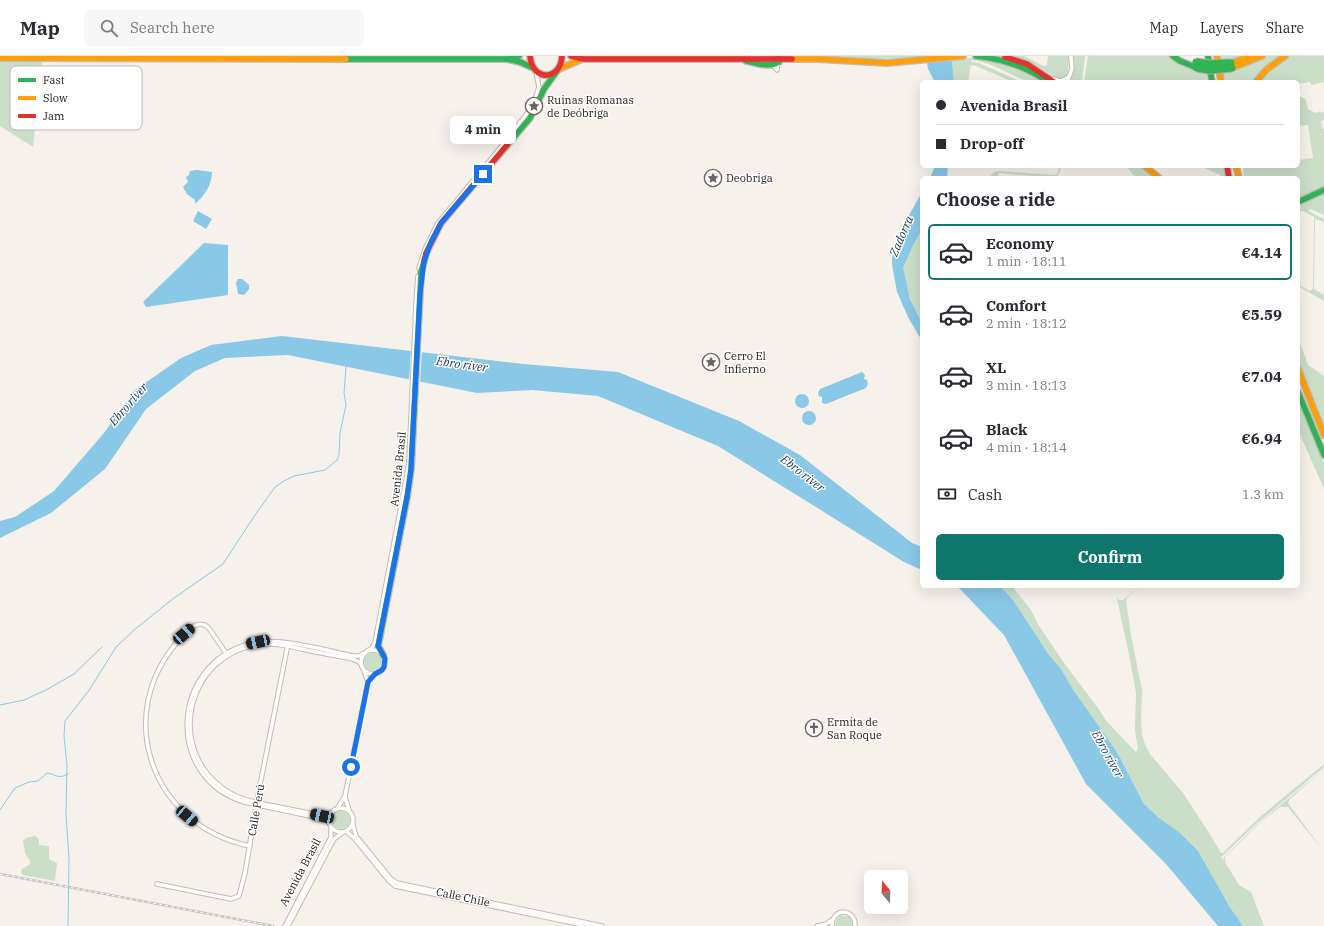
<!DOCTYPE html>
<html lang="en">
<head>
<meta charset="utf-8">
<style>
	body { margin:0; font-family:"IBM Plex Serif",serif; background:#f7f7f7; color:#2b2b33; height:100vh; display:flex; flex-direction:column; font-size:15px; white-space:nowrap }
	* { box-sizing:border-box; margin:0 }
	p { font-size:13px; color:#7c7c81 }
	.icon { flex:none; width:22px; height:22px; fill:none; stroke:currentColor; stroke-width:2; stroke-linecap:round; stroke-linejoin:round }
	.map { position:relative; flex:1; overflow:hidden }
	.details { position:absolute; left:920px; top:120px; width:380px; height:412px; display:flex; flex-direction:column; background:#fff; border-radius:6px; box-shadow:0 4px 16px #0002 }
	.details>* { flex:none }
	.hud { position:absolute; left:920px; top:24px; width:380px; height:88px; border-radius:6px; box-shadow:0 4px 16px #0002; display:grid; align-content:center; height:88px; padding:0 16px; background:#fff }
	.needle { width:26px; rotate:341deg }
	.buttons { position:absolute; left:864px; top:814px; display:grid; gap:8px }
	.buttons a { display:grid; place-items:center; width:44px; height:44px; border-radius:6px; background:#fff; box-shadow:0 4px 16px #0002; font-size:20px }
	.end { position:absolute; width:18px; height:18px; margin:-9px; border:5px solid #1a73e8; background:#fff; box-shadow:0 0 0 2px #fff }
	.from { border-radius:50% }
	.bubble { position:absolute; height:28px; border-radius:6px; background:#fff; box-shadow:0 4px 16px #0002; font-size:13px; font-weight:800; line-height:28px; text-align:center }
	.car { position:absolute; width:12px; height:24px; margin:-12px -6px; border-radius:5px; box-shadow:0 0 3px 1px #0007; background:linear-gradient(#222 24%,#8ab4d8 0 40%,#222 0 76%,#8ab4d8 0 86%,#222 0) }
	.hud b { display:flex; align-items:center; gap:14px; height:38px; font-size:15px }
	.hud b+b { border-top:1px solid #e1e1e2 }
	.hud i { width:10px; height:10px; background:#2b2b33 }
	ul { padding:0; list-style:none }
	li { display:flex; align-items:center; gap:12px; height:56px; margin:0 8px 6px; padding:0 8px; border:2px solid transparent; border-radius:6px }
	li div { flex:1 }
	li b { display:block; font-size:15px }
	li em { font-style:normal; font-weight:800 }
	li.active { border-color:#0f766e }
	li>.icon { width:36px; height:36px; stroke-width:1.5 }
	h2 { padding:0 16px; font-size:18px; line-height:48px }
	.pay { display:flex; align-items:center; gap:10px; height:44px; padding:0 16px; font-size:15px }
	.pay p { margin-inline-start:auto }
	.cta { display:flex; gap:8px; margin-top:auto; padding:8px 16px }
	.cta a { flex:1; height:46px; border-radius:6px; background:#0f766e; color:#fff; font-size:16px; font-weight:800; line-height:46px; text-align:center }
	header { display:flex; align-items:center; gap:24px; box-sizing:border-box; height:56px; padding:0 20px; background:#fff; border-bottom:1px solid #e1e1e2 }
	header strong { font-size:19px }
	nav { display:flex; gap:22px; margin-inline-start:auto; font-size:14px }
	.search { width:280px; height:36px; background:#f7f7f7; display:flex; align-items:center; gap:10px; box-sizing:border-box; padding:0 14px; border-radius:6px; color:#7c7c81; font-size:15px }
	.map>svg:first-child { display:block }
</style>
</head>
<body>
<header>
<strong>Map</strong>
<div class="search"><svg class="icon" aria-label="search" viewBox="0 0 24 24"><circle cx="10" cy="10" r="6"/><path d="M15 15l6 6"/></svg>Search here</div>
<nav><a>Map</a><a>Layers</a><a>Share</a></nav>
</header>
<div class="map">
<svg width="1324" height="870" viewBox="0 0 1324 870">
	<rect width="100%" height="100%" fill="#f7f1eb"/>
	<g fill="#cadec8">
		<polygon points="839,0 926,0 926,1 874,3"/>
		<path d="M948,0h5l1,4 16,-2 13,1 38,9 25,14c-6,0 -14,1 -19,-1 -19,-6 -36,-20 -56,-21v2l8,1 43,19h-9l-37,-16 -5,-1 -3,17h-14l-2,-20z"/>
		<polygon points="1014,0 1024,0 1044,10 1047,9 1048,0 1069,0 1068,18 1063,23 1059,24 1036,9"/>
		<path d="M1074,0h11l-3,26h-13c4,-9 5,-16 5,-26z"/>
		<polygon points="1088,0 1169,0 1173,3 1206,15 1208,26 1084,26"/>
		<polygon points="1221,0 1246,0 1251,8 1268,0 1282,0 1254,26 1224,26"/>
		<polygon points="1290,0 1324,0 1324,26 1311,29 1310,26 1300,28 1301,33 1298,34 1298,26 1260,26 1272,12"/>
		<polygon points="0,6 42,6 33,91 0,70"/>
		<polygon points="1298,41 1302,41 1306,44 1308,53 1315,57 1321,55 1321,57 1324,56 1324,64 1321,65 1323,73 1324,73 1324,132 1298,143 1298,122 1244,122 1243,110 1298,110 1298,104 1313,102 1308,69 1298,70"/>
		<polygon points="1059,110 1060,110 1060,116 1056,122 999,117 998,122 988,122 994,116 999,115 1056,119 1058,116"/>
		<polygon points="1126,110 1140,110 1154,122 1136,122"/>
		<polygon points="1200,110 1223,110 1226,122 1221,122 1220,119"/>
		<polygon points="1324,137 1324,159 1310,153 1308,155 1324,163 1324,166 1315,163 1314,233 1324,239 1324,245 1298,230 1298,228 1310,235 1313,233 1314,165 1314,161 1303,155 1298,155 1298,148"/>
		<path d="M922,173v95c-6,-7 -20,-47 -19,-56 1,-9 14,-31 19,-39z"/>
		<polygon points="1298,281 1308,309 1324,320 1324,371 1298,305"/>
		<polygon points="1298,344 1324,407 1324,433 1298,374"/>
		<polygon points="1000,530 1012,530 1031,554 1039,570 1064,607 1098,652 1107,666 1136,696 1138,692 1135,675 1136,637 1129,598 1117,543 1117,542 1119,544 1123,544 1142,530 1127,542 1126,545 1131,579 1142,634 1141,664 1142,679 1145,688 1150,698 1183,737 1211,780 1221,797 1223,797 1261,760 1324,708 1324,711 1255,769 1221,801 1224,805 1223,802 1259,767 1324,713 1290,743 1288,747 1324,796 1288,751 1280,751 1261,766 1225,801 1225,806 1239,829 1251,836 1264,870 1243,870 1229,850 1159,762 1144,748 1117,696 1074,635 1061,613 1049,599 1013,544"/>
		<circle cx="373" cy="606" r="9"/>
		<circle cx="341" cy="764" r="9"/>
		<polygon points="35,780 39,783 39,789 49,790 49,803 57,807 55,825 23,819 21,816 22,813 30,808 30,805 25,797 23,785 26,782"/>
		<polygon points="841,859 850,861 853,866 853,870 835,870 837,863"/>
	</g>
	<g fill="#8ac8e8">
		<polygon points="926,0 948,0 952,6 954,26 935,26 928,13"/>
		<polygon points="935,110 948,110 947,122 930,122"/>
		<path d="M197,114l15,2c0,13 -8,24 -17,32v-4l-8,-6 -4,-7 5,-5 -2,-5 3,-2 1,-4z"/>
		<polygon points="922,136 922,173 912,191 903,212 910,243 922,268 922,283 919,280 908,261 897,236 892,208 892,201 907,163"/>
		<polygon points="198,155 212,163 206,173 193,165"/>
		<polygon points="204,187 228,189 228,239 146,251 143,246"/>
		<polygon points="238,223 242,223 249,229 249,233 244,239 238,238 236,227"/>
		<polygon points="282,280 524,308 618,316 739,365 800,399 912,487 922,491 922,514 904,506 718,390 598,340 532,334 477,337 288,299 225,302 195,315 146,353 105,413 51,457 0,482 0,465 15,461 54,435 104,377 135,334 181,302 211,289"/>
		<polygon points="862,316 865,319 864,323 867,324 868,328 866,332 826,348 822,347 822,341 819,340 818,337 820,333"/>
		<circle cx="802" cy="345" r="7"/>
		<circle cx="809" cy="362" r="7"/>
		<polygon points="957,530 1000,530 1013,544 1049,599 1061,613 1074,635 1117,696 1144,748 1159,762 1180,777 1198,795 1229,850 1243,870 1218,870 1166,808 1086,728 1004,579"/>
	</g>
	<polygon fill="#f7f1eb" points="411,293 422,294 420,328 409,326"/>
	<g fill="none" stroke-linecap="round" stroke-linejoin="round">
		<g stroke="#8ac8e8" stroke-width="1">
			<polyline points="0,649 24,644 46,634 74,618 102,591"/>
			<path d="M0,754l15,-22 14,-6 9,-1 9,-8c9,1 10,7 21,1"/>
			<polyline points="68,870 69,803 66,758 67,709 64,680 65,665 90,633 116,591 134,574 174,542 223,508 253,462 275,431 284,425 294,420 325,414 337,404 339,399 340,377 346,349 344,337 346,311"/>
		</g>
		<defs>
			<g id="street">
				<polyline points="773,9 777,14 778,7"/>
				<polyline points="1053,23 1061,25 1069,21"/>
				<polyline points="1067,26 1072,13 1071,0"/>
				<polyline points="419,212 425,193 438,167 501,91 529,55 536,40 539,31 536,16"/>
				<circle cx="373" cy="606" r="12"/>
				<polyline points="367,595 372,592 375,586 406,424 409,405 416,246 418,220"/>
				<path d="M226,597l-18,-26c-11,-8 -20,3 -27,11 -70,75 -30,188 69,208"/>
				<polyline points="345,741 349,754"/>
				<circle cx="341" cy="764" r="12"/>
				<polyline points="337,753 345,740 368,626 364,615"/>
				<path d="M332,757l-4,3h-4c-15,-3 -30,-6 -45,-9 -21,-4 -42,-7 -59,-21 -54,-42 -31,-131 37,-141 19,-3 36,2 54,6 14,3 28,5 42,8l6,3 2,2"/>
				<path d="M330,767l-6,-4 -80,-17c-79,-24 -74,-137 5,-158 29,-8 74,6 104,12h6l5,-3"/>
				<polyline points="353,769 356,780 391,823 397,827 602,870"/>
				<polyline points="346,775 355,783 389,825 395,830 588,870"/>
				<polyline points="157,828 231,843 239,840 245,817 258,739 288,588"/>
				<polyline points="285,870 331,781 331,771"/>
				<polyline points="288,870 334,783 343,776"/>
				<polyline points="817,870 826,868 832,864"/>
				<path d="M832,870c0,-19 24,-18 23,0"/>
			</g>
			<g id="fast">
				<path d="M976,0c27,3 50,10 72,26"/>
				<polyline points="1173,0 1180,5 1197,12"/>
				<polyline points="1208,0 1212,26"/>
				<polyline points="510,2 519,0"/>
				<polyline points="346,3 507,3 520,6 531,11"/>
				<path d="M746,5c11,2 23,7 33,1v-5"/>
				<polyline points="507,89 530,62 544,33 557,15"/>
				<polyline points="1298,146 1324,134"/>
				<polyline points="1298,336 1324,399"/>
				<polyline points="383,599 378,590 407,441 411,413 421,216 424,205"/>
			</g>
			<g id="slow">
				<polyline points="1217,0 1221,26"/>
				<polyline points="0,2 346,3"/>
				<polyline points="792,3 817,3 887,7 963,0"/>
				<polyline points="1231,7 1249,1"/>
				<polyline points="1232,12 1262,0"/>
				<polyline points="559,13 582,3"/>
				<polyline points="1256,26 1266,14 1285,0"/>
				<polyline points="1145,110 1159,122"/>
				<polyline points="1236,110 1239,122"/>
				<polyline points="1298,313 1324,379"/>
			</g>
			<g id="jam">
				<path d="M530,0c2,26 31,25 32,0"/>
				<polyline points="571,0 583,3 792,3"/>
				<polyline points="1005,1 1027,8 1054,26"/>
				<polyline points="1227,110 1229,122"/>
				<polyline points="424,205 426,197 441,167 507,89"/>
			</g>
		</defs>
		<use href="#street" stroke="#c1bcb7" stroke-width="5.5"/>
		<use href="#fast" stroke="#c1bcb7" stroke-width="8"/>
		<use href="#slow" stroke="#c1bcb7" stroke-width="8"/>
		<use href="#jam" stroke="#c1bcb7" stroke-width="8"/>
		<use href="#street" stroke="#fefdfc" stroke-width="3.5"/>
		<use href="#fast" stroke="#30b455" stroke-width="5.5"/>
		<use href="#slow" stroke="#ff9f0a" stroke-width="5.5"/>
		<use href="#jam" stroke="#e5322d" stroke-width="5.5"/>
		<defs>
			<polyline id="rail" points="0,818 273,870"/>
		</defs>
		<use href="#rail" stroke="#c6c4c2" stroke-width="2.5"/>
		<use href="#rail" stroke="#fff" stroke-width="1" stroke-dasharray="3" stroke-linecap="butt"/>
		<defs>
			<g id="fast-bridge">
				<polyline points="1196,6 1209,8 1231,7"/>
				<polyline points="1197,12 1209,14 1232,12"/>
			</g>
		</defs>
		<use href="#fast-bridge" stroke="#a4adad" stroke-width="9" stroke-linecap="butt"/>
		<use href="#fast-bridge" stroke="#30b455" stroke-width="7"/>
	</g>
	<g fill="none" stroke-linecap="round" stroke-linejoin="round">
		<polyline stroke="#1a73e8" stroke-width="5" points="351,711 368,626 375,618 382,614 384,611 385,602 378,590 407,441 411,413 420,238 424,206 431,186 441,167 483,118"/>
	</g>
	<defs>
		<symbol id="sight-ring" viewBox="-11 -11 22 22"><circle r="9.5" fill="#fff" stroke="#6b6560" stroke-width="1.5"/><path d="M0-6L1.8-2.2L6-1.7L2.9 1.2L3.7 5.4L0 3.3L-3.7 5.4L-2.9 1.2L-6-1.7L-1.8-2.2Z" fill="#6b6560"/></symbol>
		<symbol id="church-ring" viewBox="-11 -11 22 22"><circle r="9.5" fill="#fff" stroke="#6b6560" stroke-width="1.5"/><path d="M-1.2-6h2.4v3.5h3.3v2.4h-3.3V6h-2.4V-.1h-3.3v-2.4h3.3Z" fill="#6b6560"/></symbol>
	</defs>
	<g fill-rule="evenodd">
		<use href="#sight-ring" x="524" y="40" width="20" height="20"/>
		<use href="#sight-ring" x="703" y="112" width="20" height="20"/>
		<use href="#sight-ring" x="701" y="296" width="20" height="20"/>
		<use href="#church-ring" x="804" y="662" width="20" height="20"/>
	</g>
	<g text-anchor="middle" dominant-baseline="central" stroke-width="3" stroke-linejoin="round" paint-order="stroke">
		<g font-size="11" fill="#1f1a15" stroke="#fff" text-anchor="start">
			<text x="547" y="44">Ruinas Romanas<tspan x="547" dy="13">de Deóbriga</tspan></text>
			<text x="726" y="122">Deobriga</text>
			<text x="724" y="300">Cerro El<tspan x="724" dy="13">Infierno</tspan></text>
			<text x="827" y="666">Ermita de<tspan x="827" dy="13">San Roque</tspan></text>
		</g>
		<g font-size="11" fill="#1f1a15" stroke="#fff">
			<text transform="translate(398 413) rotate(-84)">Avenida Brasil</text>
			<text transform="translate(256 754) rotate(-80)">Calle Perú</text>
			<text transform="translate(300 816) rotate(-62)">Avenida Brasil</text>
			<text transform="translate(463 841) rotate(12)">Calle Chile</text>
		</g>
		<g font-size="12" font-style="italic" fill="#153c50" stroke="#fff">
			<text transform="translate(901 180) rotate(-67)">Zadorra</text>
			<text transform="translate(462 308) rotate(8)">Ebro river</text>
			<text transform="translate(128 348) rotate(-49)">Ebro river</text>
			<text transform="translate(803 417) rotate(38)">Ebro river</text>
			<text transform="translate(1108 698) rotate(61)">Ebro river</text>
		</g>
	</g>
	<rect x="10" y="10" width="132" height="64" rx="6" fill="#fff" stroke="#bcbab9" stroke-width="1"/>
	<rect x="18" y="22" width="18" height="4" fill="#30b455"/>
	<rect x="18" y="40" width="18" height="4" fill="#ff9f0a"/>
	<rect x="18" y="58" width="18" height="4" fill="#e5322d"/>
	<g font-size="11" fill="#1f1a15">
		<text x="43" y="28">Fast</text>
		<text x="43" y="46">Slow</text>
		<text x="43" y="64">Jam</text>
	</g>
</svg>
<div class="buttons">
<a><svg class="needle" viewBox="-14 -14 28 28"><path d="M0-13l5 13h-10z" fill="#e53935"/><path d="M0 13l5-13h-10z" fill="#7c7c81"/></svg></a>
</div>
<i class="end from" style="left:351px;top:711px"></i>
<i class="end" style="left:483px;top:118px"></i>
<div class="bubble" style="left:450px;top:60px;width:66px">4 min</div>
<i class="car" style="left:184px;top:578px;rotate:49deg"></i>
<i class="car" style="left:258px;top:586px;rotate:258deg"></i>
<i class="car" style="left:187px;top:760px;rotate:130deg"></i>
<i class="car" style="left:322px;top:760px;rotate:282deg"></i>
<div class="hud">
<b><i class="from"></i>Avenida Brasil</b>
<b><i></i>Drop-off</b>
</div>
<section class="details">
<h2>Choose a ride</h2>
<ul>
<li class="active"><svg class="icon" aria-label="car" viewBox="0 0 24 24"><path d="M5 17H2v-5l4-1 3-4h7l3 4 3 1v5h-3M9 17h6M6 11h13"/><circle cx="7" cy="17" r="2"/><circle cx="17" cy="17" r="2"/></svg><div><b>Economy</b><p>1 min · 18:11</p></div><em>€4.14</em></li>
<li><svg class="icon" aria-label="car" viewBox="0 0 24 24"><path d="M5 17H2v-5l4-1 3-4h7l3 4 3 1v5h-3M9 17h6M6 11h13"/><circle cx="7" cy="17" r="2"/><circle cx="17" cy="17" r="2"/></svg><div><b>Comfort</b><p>2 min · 18:12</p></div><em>€5.59</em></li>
<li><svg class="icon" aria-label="car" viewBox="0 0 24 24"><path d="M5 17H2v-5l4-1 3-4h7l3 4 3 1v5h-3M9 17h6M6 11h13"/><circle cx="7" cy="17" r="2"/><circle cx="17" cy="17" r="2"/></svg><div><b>XL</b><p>3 min · 18:13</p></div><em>€7.04</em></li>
<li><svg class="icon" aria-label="car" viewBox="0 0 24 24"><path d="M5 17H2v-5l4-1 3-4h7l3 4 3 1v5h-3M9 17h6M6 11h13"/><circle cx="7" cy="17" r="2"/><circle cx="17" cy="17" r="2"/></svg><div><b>Black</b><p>4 min · 18:14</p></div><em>€6.94</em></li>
</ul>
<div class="pay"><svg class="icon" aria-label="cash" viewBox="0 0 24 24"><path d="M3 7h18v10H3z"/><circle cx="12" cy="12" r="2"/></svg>Cash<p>1.3 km</p></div>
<div class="cta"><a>Confirm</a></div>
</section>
</div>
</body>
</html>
